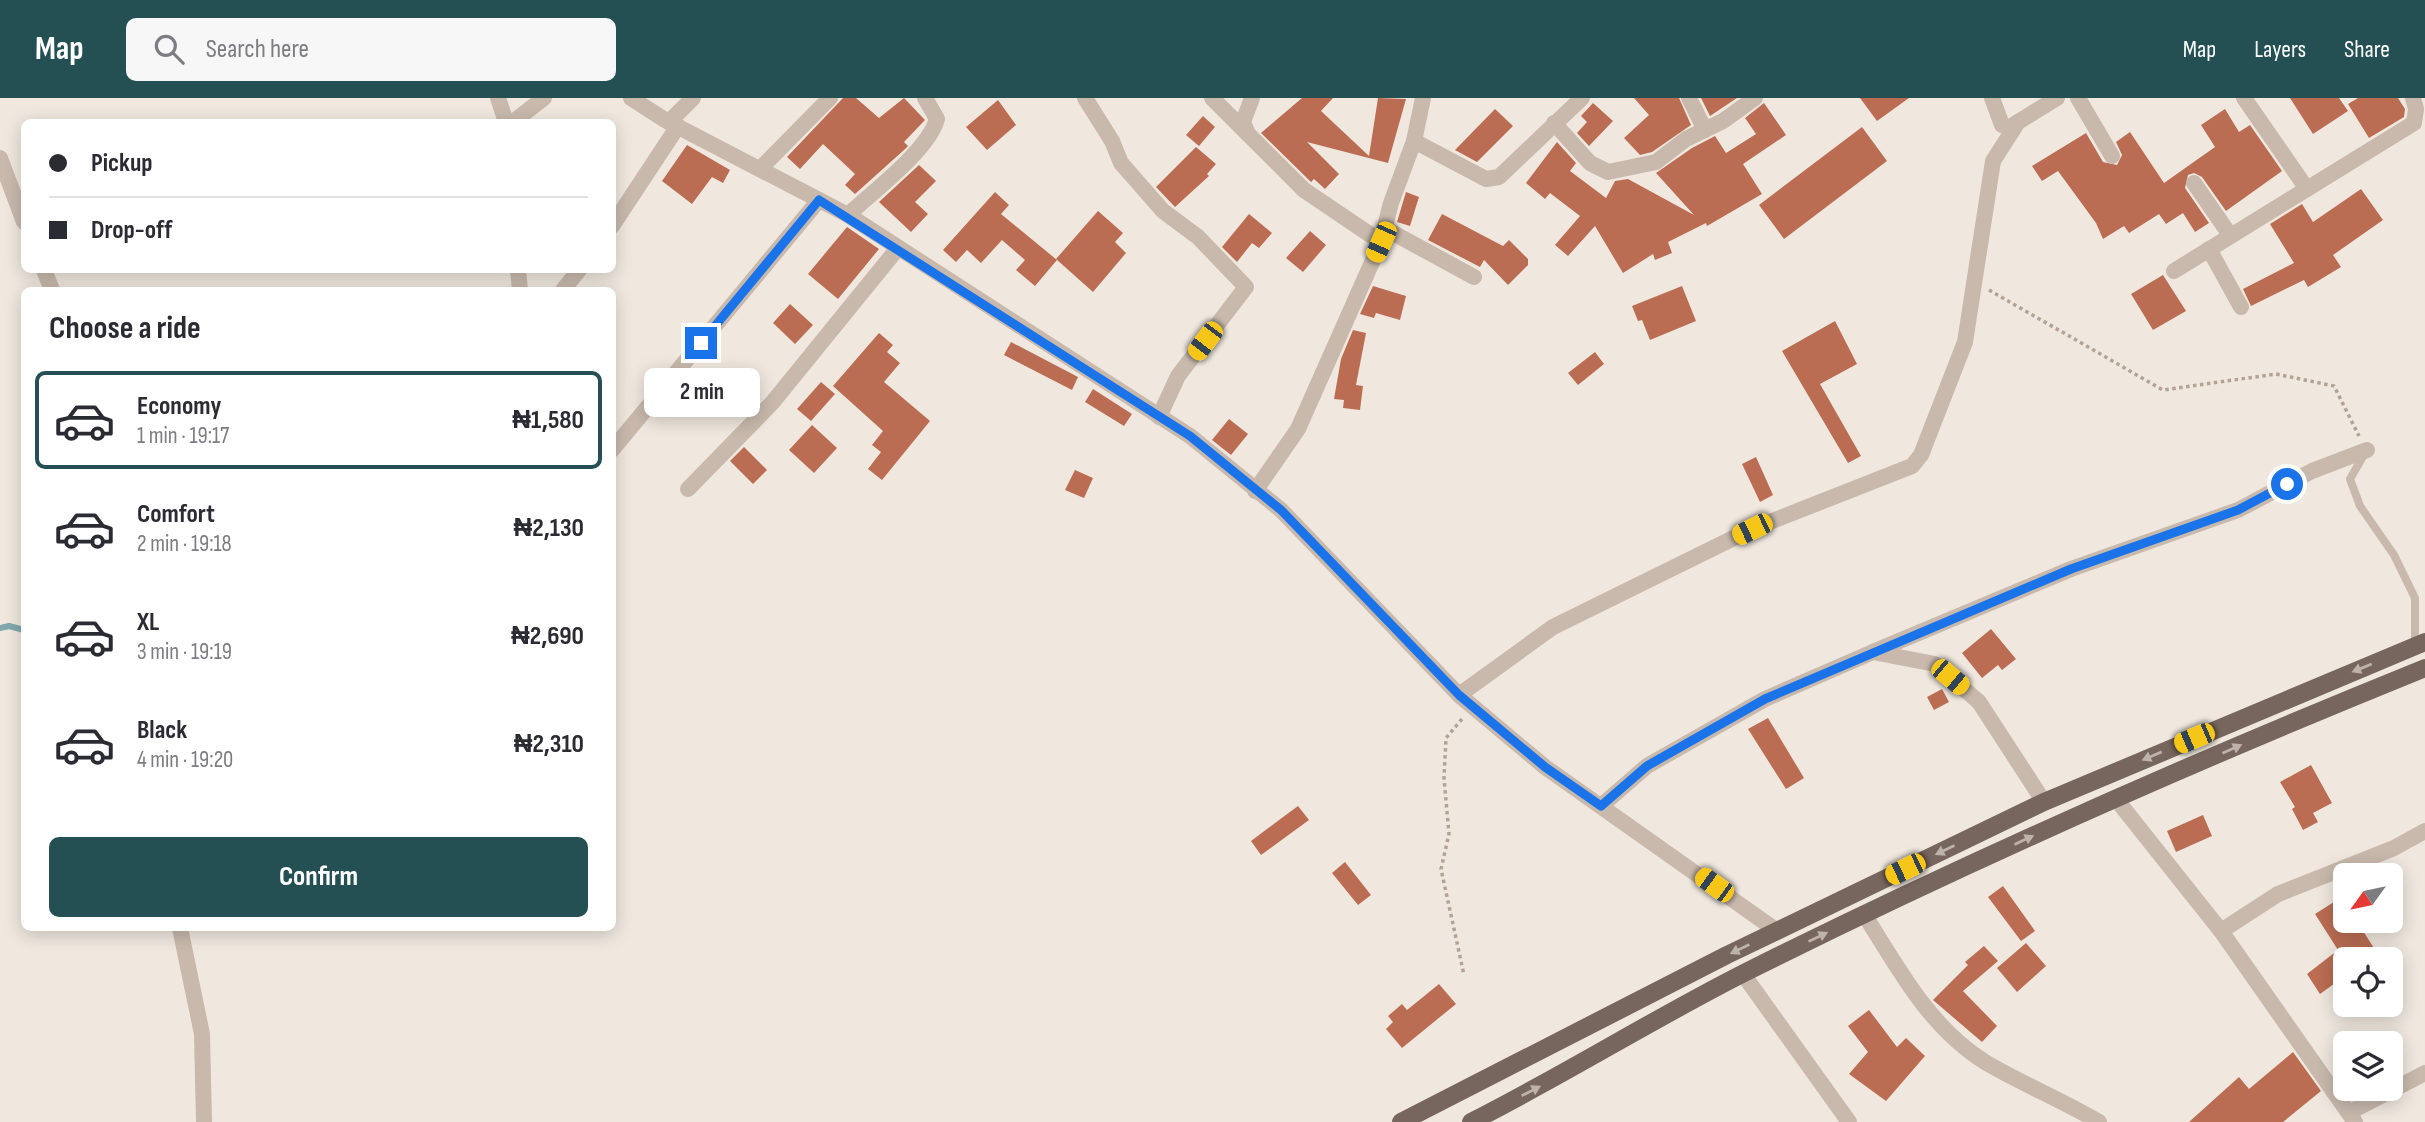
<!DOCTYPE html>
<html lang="en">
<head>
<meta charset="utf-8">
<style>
	body { margin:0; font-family:"Sofia Sans Condensed",sans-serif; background:#f7f7f7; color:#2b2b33; height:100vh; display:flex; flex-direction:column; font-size:26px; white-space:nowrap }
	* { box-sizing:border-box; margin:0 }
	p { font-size:23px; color:#7c7c81 }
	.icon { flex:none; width:38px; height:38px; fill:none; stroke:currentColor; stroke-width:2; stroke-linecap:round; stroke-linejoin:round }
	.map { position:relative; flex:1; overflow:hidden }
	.details { position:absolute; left:21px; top:189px; width:595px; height:644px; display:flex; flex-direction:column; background:#fff; border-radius:10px; box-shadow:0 4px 18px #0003 }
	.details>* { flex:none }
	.guide { position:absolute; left:21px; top:21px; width:595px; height:154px; border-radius:10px; box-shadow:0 4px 18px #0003; display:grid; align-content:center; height:154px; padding:0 28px; background:#fff }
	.needle { width:46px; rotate:237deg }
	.controls { position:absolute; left:2333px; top:765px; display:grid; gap:14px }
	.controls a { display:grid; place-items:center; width:70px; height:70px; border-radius:10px; background:#fff; box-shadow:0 4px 18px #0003; font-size:35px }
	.end { position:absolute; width:32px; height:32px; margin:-16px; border:9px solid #1a73e8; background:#fff; box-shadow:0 0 0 4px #fff }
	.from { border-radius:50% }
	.bubble { position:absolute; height:49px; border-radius:10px; background:#fff; box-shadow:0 4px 18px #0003; font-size:23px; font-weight:700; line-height:49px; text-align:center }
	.car { position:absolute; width:21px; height:42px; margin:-21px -10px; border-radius:9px; box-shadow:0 0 5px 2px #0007; background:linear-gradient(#f5c518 24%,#345 0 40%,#f5c518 0 76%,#345 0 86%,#f5c518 0) }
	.guide b { display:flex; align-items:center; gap:24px; height:66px; font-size:26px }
	.guide b+b { border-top:2px solid #e1e1e2 }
	.guide i { width:18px; height:18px; background:#2b2b33 }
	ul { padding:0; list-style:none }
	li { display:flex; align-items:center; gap:21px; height:98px; margin:0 14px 10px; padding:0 14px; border:4px solid transparent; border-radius:10px }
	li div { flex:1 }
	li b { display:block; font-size:26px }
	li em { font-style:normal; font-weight:700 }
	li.selected { border-color:#245054 }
	li>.icon { width:63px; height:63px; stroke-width:1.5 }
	h2 { padding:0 28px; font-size:32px; line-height:84px }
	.primary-button { display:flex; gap:14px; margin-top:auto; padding:14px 28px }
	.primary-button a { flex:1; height:80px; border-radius:10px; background:#245054; color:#fff; font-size:28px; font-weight:700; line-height:80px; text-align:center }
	header { display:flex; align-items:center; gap:42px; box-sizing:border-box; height:98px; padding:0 35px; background:#245054; color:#fff }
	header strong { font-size:33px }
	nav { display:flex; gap:38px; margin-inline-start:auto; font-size:24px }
	.search { width:490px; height:63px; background:#f7f7f7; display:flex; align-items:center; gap:18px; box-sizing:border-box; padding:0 24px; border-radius:10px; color:#7c7c81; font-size:26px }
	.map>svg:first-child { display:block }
</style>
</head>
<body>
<header>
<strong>Map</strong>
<div class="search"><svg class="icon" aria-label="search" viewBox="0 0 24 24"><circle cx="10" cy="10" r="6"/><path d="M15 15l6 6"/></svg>Search here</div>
<nav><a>Map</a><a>Layers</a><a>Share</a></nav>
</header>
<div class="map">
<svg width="2425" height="1024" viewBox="0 0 2425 1024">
	<rect width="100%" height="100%" fill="#f0e8df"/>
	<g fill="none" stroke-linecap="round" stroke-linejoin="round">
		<polyline stroke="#81a9ab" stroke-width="6" points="0,530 9,528 24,532"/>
	</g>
	<g fill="#ba6d53">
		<polygon points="843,0 856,0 879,20 904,0 925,22 904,44 908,48 904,52 855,96 845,87 855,76 823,46 800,71 787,59"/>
		<polygon points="1302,0 1333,0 1321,13 1369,58 1378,0 1406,1 1388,65 1307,44 1339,76 1325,91 1314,81 1311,84 1261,35"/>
		<polygon points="1634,0 1679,0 1691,27 1652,54 1640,57 1624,40 1649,17"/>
		<polygon points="1701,0 1737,0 1710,18"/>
		<polygon points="1860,0 1909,0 1877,23"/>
		<polygon points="2290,0 2339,0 2348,13 2313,36"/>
		<polygon points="2358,0 2398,0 2405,11 2404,19 2369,40 2348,6"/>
		<polygon points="998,2 1016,27 987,52 966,29"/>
		<polygon points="1593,5 1613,23 1589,48 1577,35 1587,24 1581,18"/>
		<polygon points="1764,5 1786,37 1743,66 1762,96 1707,128 1706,125 1668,144 1672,155 1655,162 1653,156 1623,175 1595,128 1568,158 1555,147 1580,118 1550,95 1545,101 1526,85 1557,44 1576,65 1570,73 1606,100 1615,83 1628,81 1694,117 1656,75 1692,50 1715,38 1726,55 1756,36 1745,20"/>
		<polygon points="1495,11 1513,28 1477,64 1455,52"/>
		<polygon points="2225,11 2239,34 2250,27 2282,73 2226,113 2202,79 2194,75 2188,77 2185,90 2209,125 2195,134 2183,115 2166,126 2159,116 2129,135 2124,128 2103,141 2096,125 2058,73 2042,83 2032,68 2086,35 2103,64 2117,67 2122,57 2116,44 2130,34 2164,85 2215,49 2201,27"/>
		<polygon points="1203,18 1215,29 1199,48 1186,37"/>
		<polygon points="1862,29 1887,63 1784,141 1759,107"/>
		<polygon points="687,47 730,72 723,85 712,79 692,106 662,83"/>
		<polygon points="1196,49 1216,66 1207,76 1209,78 1175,109 1156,89"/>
		<polygon points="919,67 936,83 915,104 928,116 911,134 879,104"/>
		<polygon points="2361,91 2383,122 2333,157 2341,169 2308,189 2304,182 2251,208 2243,191 2294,165 2270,126 2302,106 2313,124"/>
		<polygon points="995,94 1009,107 1001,116 1057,162 1035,188 1016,172 1025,162 1002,142 981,165 967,152 956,164 943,152"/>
		<polygon points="1406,94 1419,99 1410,128 1397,124"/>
		<polygon points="1098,113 1123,135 1115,144 1126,155 1093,194 1056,161"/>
		<polygon points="1249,116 1272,135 1259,150 1252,145 1237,164 1222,149"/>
		<polygon points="1442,116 1503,148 1509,142 1528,161 1528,167 1508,187 1484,162 1480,169 1428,142"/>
		<polygon points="847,129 879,151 838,201 808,176"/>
		<polygon points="1310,133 1326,147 1303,174 1286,160"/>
		<polygon points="2163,177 2186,213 2153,232 2131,196"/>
		<polygon points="1373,188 1406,198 1400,222 1376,215 1374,220 1360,216"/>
		<polygon points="1682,188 1696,223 1650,242 1642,222 1638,223 1632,208"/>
		<polygon points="790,206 813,227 795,246 773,225"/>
		<polygon points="1835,223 1857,266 1820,286 1861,358 1848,365 1782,253"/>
		<polygon points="1353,232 1366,235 1356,287 1363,288 1360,312 1343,310 1344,302 1334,301 1341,261"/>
		<polygon points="879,235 893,247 887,254 900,265 884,284 930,323 882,382 868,371 881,354 872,347 883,333 833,288"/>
		<polygon points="1011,244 1078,279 1072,292 1004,257"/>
		<polygon points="1595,254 1604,266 1578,287 1568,275"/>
		<polygon points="821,284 835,296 811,323 797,311"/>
		<polygon points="1093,291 1132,316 1124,328 1085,304"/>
		<polygon points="1229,321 1248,336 1231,357 1212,342"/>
		<polygon points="812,327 837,350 814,375 789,352"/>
		<polygon points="744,349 767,372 753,386 730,363"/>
		<polygon points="1756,359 1773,397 1760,404 1742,366"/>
		<polygon points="1075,372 1093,380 1084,400 1065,392"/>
		<polygon points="1991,531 2016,561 2002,572 1998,567 1982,580 1962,555"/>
		<polygon points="1942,591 1949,604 1934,612 1927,599"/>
		<polygon points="1768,620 1804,680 1786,691 1748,631"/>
		<polygon points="2311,667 2332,705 2313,715 2318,724 2303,732 2292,711 2295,709 2280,684"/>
		<polygon points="1298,708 1309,722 1261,757 1251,743"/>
		<polygon points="2203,717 2212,738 2176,754 2167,733"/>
		<polygon points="1345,764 1371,797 1358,807 1332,775"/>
		<polygon points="2003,788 2035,833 2021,843 1988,799"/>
		<polygon points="2345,797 2345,822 2356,822 2381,861 2345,861 2345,878 2320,896 2307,876 2338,852 2315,816"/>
		<polygon points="2026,845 2046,868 2017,894 1997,870"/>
		<polygon points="1984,848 1998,863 1963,893 1997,928 1982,944 1933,902 1968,867 1965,864"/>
		<polygon points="1439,886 1456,906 1402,950 1386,931 1393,924 1388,918 1402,906 1407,912"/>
		<polygon points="1869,912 1897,949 1906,940 1925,958 1886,1003 1849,976 1868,954 1848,928"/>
		<polygon points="2293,954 2321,993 2283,1024 2189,1024 2239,979 2249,991"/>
	</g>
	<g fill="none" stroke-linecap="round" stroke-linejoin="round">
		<g stroke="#b3a396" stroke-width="3.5" stroke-dasharray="3.5 3.5" stroke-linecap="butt">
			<polyline points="1989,192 2163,292 2276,276 2334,288 2359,338"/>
			<polyline points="1462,621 1446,640 1444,680 1449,736 1441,771 1464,877"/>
		</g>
		<polyline stroke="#c8b9ac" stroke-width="8" points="2365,355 2350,381 2360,408 2394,457 2415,500 2415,548"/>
		<g stroke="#c8b9ac" stroke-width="16">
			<polyline points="498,0 506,24"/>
			<polyline points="631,0 665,22 848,117 1190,338 1281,412 1459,597 1545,669 1777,833"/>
			<polyline points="1085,0 1112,43 1121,65 1163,113 1198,139 1246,189 1178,278 1159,319"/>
			<polyline points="1212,0 1248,36"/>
			<polyline points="1252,0 1243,24 1248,36 1304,92 1381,144"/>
			<polyline points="1689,0 1705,32"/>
			<polyline points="1992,0 2002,27 2010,29 2057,0"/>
			<polyline points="2078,0 2112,58"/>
			<polyline points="2244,0 2307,91"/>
			<polyline points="513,24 544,0"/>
			<polyline points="669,24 693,0"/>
			<polyline points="1554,25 1590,65 1608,74 1656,64 1686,41 1723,23 1755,0"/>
			<polyline points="1414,43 1486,81 1499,79 1582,0"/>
			<polyline points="0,60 24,124"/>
			<polyline points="761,70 830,0"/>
			<polyline points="2194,85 2230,137"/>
			<path d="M848,117c24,-23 80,-64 89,-96l-12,-21"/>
			<polyline points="612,128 678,28"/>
			<polyline points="1384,130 1474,179"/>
			<polyline points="2209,151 2241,209"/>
			<polyline points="44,172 52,192"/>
			<polyline points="518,172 520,192"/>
			<polyline points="2174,173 2414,25 2416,11 2413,0"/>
			<polyline points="563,192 579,172"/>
			<polyline points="612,352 819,102"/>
			<polyline points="688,391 772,305 898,150"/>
			<polyline points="1255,393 1298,331 1381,144 1391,105 1414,43 1423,0"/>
			<polyline points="1873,554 2071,471 2238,412 2312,373 2367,352"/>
			<polyline points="1459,597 1553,529 1752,431 1912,368 1921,357 1965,244 1993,63 2018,24"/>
			<polyline points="2116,701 2221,833 2355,1024"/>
			<polyline points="1601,708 1647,668 1765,601 1873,554 1935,566 1979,604 2044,704"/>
			<path d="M1864,816c34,54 65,113 121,148 35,21 77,38 114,60"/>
			<polyline points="180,830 202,936 204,1024"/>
			<polyline points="2221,833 2278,796 2394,750 2425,733"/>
			<polyline points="1743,876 1849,1024"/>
			<polyline points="2350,1014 2425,975"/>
		</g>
		<g stroke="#77665d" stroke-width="18">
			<polyline points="1401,1024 1727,857 2044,704 2425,544"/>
			<path d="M1471,1024c93,-47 182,-103 275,-150 222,-111 449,-211 679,-304"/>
		</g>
	</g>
	<defs><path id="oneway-solid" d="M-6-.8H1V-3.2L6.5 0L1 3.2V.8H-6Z" transform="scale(1.75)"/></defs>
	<g fill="#beb3ab">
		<use href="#oneway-solid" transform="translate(2362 570) rotate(158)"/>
		<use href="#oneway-solid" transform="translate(2232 651) rotate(-24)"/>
		<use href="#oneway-solid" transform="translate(2152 658) rotate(157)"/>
		<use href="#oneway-solid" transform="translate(2024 742) rotate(-25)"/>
		<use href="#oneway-solid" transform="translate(1945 752) rotate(154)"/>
		<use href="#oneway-solid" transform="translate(1818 839) rotate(-26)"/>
		<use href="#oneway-solid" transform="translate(1740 851) rotate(154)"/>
		<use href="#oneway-solid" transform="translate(1531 993) rotate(-27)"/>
	</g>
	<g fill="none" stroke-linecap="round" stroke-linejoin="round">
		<polyline stroke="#1a73e8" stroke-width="9" points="701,245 819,102 1190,338 1281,412 1459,597 1545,669 1601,708 1647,668 1765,601 2071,471 2238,412 2287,386"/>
	</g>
</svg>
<div class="controls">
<a><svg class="needle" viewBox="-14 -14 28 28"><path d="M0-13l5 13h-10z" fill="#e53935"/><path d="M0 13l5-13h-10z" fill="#7c7c81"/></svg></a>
<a><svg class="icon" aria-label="locate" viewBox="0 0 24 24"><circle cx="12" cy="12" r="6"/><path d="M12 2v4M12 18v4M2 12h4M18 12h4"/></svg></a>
<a><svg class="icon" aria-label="layers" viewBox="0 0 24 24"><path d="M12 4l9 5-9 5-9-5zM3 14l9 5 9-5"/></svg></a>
</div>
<i class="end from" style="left:2287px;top:386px"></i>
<i class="end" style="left:701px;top:245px"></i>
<div class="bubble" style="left:644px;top:270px;width:116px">2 min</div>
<i class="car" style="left:1381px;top:144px;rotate:204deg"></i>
<i class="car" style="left:1205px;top:243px;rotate:217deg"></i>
<i class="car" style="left:1752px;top:431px;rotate:244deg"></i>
<i class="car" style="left:1950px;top:579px;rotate:130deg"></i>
<i class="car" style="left:2194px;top:640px;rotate:247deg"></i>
<i class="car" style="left:1905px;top:771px;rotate:244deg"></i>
<i class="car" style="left:1714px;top:787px;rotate:306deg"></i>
<div class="guide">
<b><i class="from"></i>Pickup</b>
<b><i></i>Drop-off</b>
</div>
<section class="details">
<h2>Choose a ride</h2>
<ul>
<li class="selected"><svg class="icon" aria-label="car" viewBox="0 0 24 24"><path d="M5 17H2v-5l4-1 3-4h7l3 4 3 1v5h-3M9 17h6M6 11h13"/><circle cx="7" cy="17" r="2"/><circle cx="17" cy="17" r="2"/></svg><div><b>Economy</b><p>1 min · 19:17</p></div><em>₦1,580</em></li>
<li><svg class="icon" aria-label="car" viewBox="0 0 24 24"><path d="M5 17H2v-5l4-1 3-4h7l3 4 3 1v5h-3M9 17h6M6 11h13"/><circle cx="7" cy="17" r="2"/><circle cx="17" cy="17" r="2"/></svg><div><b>Comfort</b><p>2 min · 19:18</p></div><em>₦2,130</em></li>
<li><svg class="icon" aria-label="car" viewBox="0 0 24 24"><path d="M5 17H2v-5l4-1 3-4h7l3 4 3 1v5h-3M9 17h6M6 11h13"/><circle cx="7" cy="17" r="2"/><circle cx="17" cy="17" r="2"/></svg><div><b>XL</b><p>3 min · 19:19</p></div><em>₦2,690</em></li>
<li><svg class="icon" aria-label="car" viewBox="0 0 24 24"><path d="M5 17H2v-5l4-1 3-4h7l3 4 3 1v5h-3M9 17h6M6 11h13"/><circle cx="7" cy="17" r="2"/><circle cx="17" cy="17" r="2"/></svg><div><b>Black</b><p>4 min · 19:20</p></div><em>₦2,310</em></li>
</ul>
<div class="primary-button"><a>Confirm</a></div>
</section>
</div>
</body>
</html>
